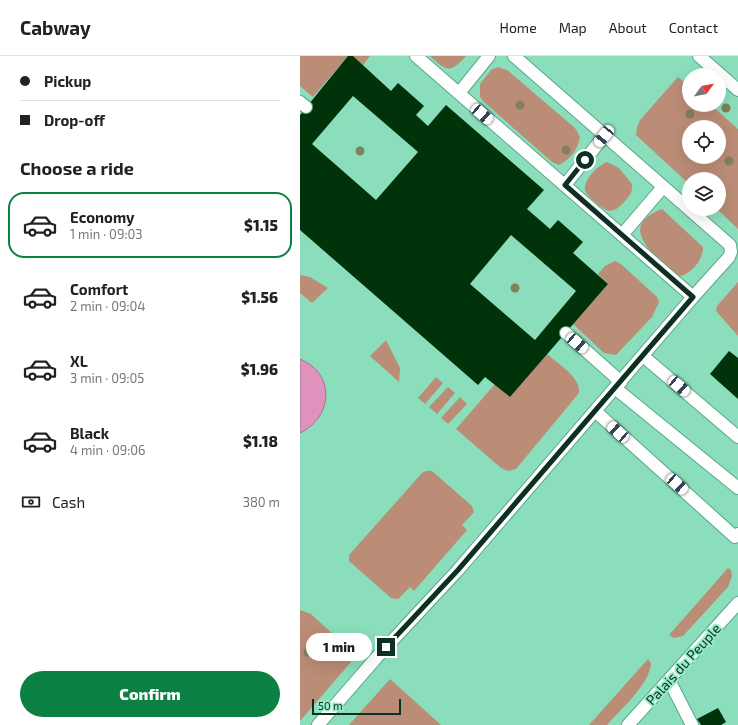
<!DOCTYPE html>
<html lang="en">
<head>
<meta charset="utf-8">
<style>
	body { margin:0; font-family:"Exo 2",sans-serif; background:#f2f2f2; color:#222; height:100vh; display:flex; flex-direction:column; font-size:15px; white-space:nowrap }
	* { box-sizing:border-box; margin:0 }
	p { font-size:13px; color:#767676 }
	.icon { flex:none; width:22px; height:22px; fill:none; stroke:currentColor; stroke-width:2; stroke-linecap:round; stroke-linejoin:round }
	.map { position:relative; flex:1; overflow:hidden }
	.drawer { display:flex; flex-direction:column; background:#fff; width:300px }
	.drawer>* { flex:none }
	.top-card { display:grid; align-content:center; height:88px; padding:0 20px; background:#fff }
	.needle { width:26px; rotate:58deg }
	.controls { position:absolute; left:382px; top:12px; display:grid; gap:8px }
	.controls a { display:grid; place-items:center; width:44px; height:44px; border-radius:50%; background:#fff; box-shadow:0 4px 16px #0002; font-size:20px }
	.scale { position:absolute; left:12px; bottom:10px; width:89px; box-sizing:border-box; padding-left:4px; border:2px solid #0c3023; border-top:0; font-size:11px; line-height:14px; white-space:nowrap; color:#0c3023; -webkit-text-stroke:3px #98ebc9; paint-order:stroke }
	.end { position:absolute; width:18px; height:18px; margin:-9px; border:5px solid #0c3023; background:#fff; box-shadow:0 0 0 2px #fff }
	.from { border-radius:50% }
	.bubble { position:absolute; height:28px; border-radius:14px; background:#fff; box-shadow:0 4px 16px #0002; font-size:13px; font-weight:800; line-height:28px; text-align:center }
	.car { position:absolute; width:12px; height:24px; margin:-12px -6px; border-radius:5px; box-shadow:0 0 3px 1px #0007; background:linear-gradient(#fff 24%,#345 0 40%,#fff 0 76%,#345 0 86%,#fff 0) }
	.top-card b { display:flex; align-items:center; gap:14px; height:38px; font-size:15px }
	.top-card b+b { border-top:1px solid #e0e0e0 }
	.top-card i { width:10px; height:10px; background:#222 }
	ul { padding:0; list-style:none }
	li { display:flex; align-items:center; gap:12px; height:66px; margin:0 8px 6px; padding:0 12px; border:2px solid transparent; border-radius:16px }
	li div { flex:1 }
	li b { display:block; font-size:15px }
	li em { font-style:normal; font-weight:800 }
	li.on { border-color:#0b8043 }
	li>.icon { width:36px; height:36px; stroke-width:1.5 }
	h2 { padding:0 20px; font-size:18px; line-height:48px }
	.pay { display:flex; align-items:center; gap:10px; height:44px; padding:0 20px; font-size:15px }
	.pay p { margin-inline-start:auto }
	.action { display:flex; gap:8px; margin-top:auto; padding:8px 20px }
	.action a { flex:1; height:46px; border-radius:24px; background:#0b8043; color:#fff; font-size:16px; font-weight:800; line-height:46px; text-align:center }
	header { display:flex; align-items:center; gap:24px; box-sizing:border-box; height:56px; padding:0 20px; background:#fff; border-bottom:1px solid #e0e0e0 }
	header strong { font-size:19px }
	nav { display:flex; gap:22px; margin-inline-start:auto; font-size:14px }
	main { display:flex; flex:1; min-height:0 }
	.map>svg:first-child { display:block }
</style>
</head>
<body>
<header>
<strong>Cabway</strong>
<nav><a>Home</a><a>Map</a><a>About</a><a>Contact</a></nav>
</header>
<main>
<section class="drawer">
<div class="top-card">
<b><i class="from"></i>Pickup</b>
<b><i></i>Drop-off</b>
</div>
<h2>Choose a ride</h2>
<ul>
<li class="on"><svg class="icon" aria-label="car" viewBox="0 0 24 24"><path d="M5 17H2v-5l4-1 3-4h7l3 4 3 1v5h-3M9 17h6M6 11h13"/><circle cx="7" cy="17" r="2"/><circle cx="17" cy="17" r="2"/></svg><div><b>Economy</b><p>1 min · 09:03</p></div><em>$1.15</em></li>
<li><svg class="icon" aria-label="car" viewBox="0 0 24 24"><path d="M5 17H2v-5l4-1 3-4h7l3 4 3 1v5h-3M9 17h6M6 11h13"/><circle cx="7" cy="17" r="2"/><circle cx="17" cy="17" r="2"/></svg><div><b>Comfort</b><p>2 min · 09:04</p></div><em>$1.56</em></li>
<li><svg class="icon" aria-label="car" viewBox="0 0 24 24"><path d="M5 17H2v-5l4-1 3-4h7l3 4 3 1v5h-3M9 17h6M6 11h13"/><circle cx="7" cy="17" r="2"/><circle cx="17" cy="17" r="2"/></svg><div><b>XL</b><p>3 min · 09:05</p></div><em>$1.96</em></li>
<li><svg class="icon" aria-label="car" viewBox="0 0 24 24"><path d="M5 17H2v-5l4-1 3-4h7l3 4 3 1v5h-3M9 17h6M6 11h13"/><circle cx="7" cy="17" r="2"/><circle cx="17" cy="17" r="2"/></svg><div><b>Black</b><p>4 min · 09:06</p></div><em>$1.18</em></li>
</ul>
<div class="pay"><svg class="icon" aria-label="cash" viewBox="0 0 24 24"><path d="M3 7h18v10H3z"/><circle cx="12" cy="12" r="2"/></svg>Cash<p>380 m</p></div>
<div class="action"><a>Confirm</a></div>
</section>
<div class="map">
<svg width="438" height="669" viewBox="0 0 438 669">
	<rect width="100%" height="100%" fill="#8bdebc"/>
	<g fill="#bb8d77" fill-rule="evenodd">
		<polygon points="0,0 48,0 13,41 0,30"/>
		<polygon points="53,0 70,0 63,9"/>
		<path d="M130,0h36c-16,18 -20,15 -36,0z"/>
		<path d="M198,11l9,3 68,58 5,9c-2,13 -10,22 -21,28l-7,-3 -68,-60 -4,-5v-13l11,-14z"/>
		<path d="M378,21l11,9v19h22l27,24v100l-21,-20h2v-30h-30v5l-53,-49 1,-8 3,-7zM389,71h30v30h-30z"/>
		<path d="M307,106l12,6 13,16c1,8 -2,11 -7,17 -13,15 -19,11 -32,-1 -3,-3 -7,-6 -8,-10 -1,-11 12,-24 22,-28z"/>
		<path d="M362,153l41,38c0,14 -12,27 -25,30 -21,-20 -64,-50 -16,-68z"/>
		<polygon points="315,205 321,208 357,241 359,246 352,261 316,299 304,297 273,268 308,228 298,218 305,210"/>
		<polygon points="0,219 10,221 28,232 12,247 0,237"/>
		<polygon points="438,226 438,280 416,255 417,250"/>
		<polygon points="86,284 100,312 99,326 70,300"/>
		<path d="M247,298c11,10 34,23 32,39l-63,76 -8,2 -7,-3 -45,-39 39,-45 15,13z"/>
		<polygon points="136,321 143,327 125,348 118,342"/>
		<polygon points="148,331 155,337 137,358 129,351"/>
		<polygon points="160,341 167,348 148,368 141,362"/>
		<polygon points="126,415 132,415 172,450 174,456 162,469 167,474 114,535 110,531 98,543 91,542 49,505 49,499 122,417"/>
		<polygon points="428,512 431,514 432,520 428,531 383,580 374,582 369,579"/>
		<polygon points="0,554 11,558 48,592 52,599 51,606 0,665"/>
		<path d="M348,603l3,4c-1,21 -30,46 -44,62h-18z"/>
		<polygon points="90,623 141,669 49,669"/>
	</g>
	<path fill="#df92bc" stroke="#a0758e" d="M0,303c36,15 33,58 0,74z"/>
	<g fill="#00330a" fill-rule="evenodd">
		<path d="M48,0h5l38,35 7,-8 26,23 -8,9 12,11 18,-21 98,85 -17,19 23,20 8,-9 25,22 -10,11 35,31 -98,113 -25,-20 -7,8 -178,-155v-115zM53,40l65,56 -42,48 -64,-56zM211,179l65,56 -41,49 -65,-56z"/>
		<polygon points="429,295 438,302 438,343 410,318"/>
		<polygon points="418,652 426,666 421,669 401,669 397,663"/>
	</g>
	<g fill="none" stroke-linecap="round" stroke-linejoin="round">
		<defs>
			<g id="minor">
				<polyline points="214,0 430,189 431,196 429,201 393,241"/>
				<polyline points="399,0 438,34"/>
				<polyline points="159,37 189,0"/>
				<polyline points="0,46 6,51"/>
				<polyline points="265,129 304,80"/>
				<polyline points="322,179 363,131"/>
				<polyline points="266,277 321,326"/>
				<polyline points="343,300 438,381"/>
				<polyline points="315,332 438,432"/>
				<polyline points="295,355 435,481 438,478"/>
				<polyline points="369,624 392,669"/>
				<polyline points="18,669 77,601 158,514 393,241 116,0"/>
				<polyline points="328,669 438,547"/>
			</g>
		</defs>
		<use href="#minor" stroke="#56a888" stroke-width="14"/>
		<use href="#minor" stroke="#fff" stroke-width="12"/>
	</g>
	<g fill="#82815b">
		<circle cx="220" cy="49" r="4.5"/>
		<circle cx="426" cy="52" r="4.5"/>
		<circle cx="390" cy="58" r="4.5"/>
		<circle cx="266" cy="94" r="4.5"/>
		<circle cx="60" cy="95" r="4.5"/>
		<circle cx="429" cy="105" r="4.5"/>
		<circle cx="215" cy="232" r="4.5"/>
		<circle cx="8" cy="596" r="4.5"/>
	</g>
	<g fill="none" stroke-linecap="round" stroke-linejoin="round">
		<polyline stroke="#0c3023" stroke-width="5" points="86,591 158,514 393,241 265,129 285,104"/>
	</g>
	<g text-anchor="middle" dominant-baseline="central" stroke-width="4" stroke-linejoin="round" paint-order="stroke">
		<g font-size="14" fill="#0c3023" stroke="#98ebc9">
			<text transform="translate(383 608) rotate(-48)">Palais du Peuple</text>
		</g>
	</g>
</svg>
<div class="controls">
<a><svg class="needle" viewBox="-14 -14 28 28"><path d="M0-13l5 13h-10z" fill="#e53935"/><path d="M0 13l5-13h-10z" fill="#767676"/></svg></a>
<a><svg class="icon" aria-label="locate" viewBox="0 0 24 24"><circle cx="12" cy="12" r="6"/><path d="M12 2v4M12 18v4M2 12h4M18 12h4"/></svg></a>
<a><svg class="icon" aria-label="layers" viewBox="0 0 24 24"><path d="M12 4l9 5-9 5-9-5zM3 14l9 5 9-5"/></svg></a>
</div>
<div class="scale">50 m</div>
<i class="end from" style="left:285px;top:104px"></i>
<i class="end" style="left:86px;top:591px"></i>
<div class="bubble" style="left:6px;top:577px;width:66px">1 min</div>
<i class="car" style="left:182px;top:58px;rotate:131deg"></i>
<i class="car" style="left:304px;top:80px;rotate:219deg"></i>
<i class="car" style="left:277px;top:287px;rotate:131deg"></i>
<i class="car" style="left:379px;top:330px;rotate:131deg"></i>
<i class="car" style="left:318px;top:376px;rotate:312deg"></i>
<i class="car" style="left:377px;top:428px;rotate:132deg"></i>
</div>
</main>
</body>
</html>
